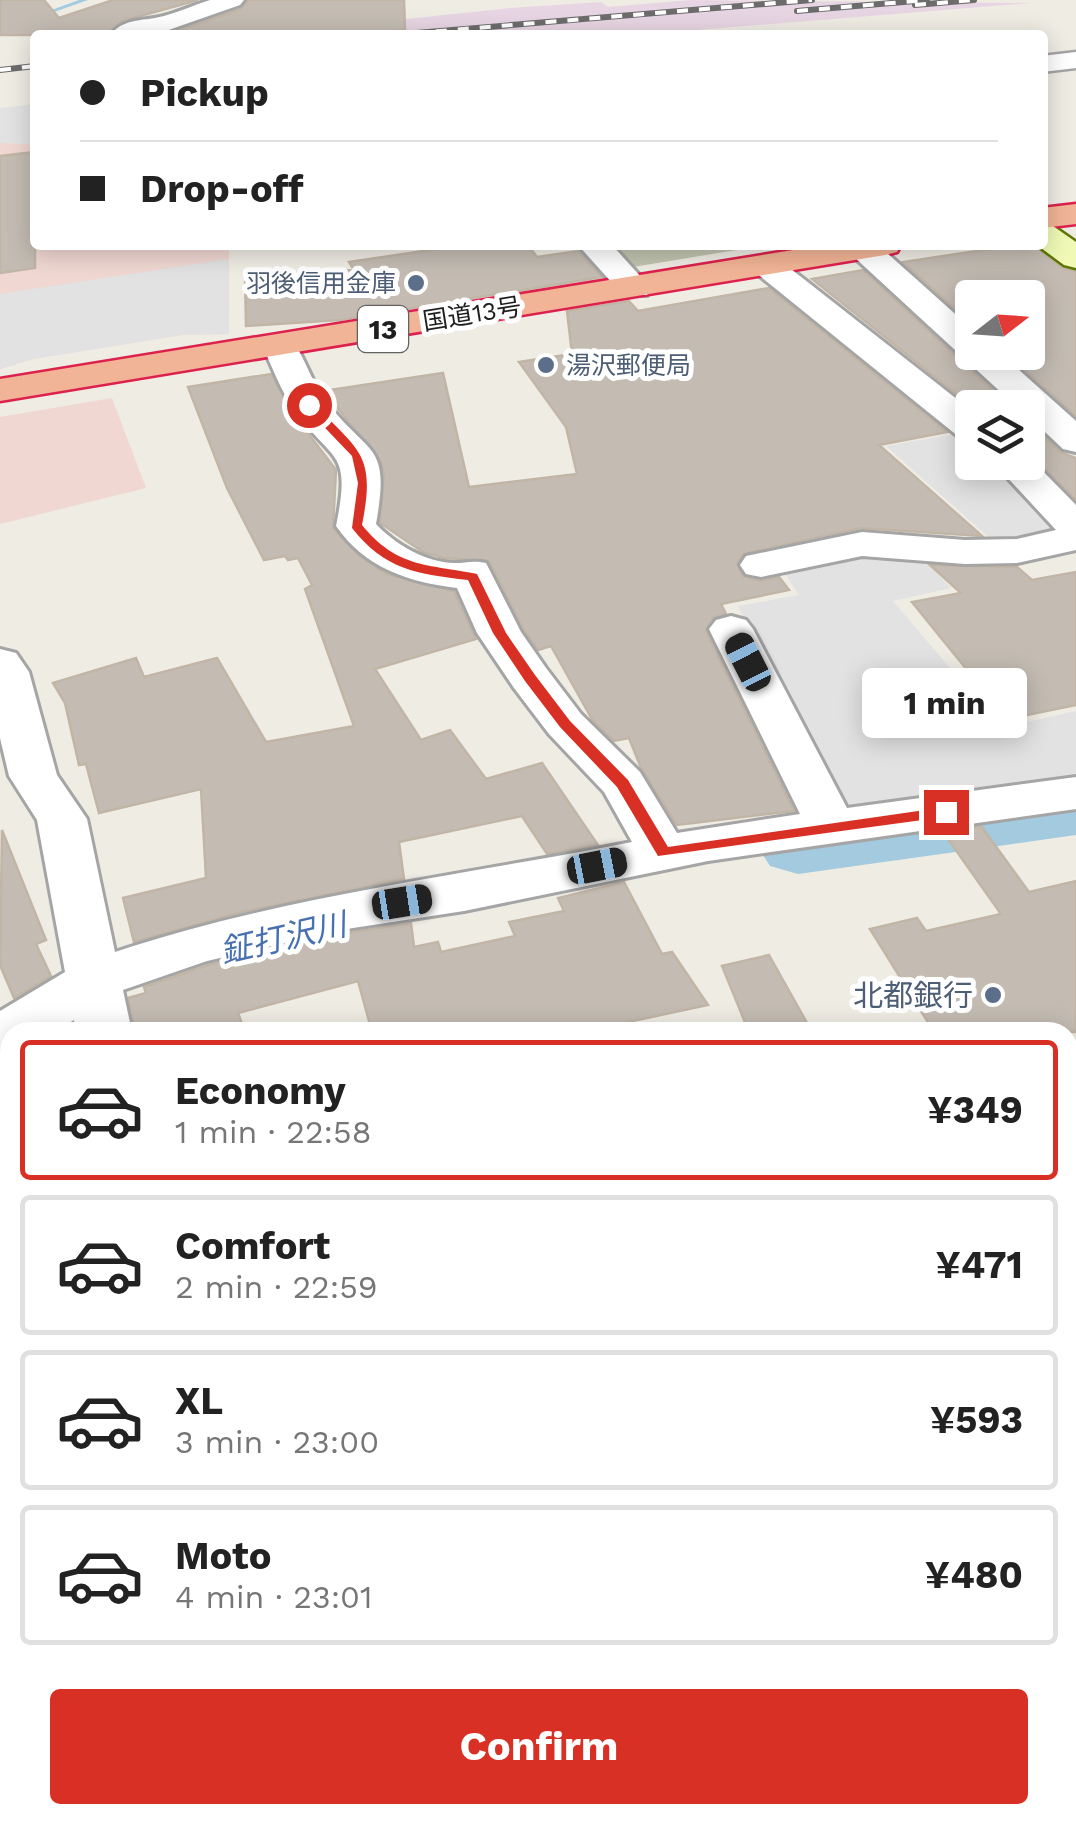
<!DOCTYPE html>
<html lang="en">
<head>
<meta charset="utf-8">
<style>
	body { margin:0; font-family:"Work Sans","Noto Sans JP",sans-serif; background:#f6f6f6; color:#222; height:100vh; display:flex; flex-direction:column; font-size:38px; white-space:nowrap }
	* { box-sizing:border-box; margin:0 }
	p { font-size:32px; color:#767676 }
	.icon { flex:none; width:55px; height:55px; fill:none; stroke:currentColor; stroke-width:2; stroke-linecap:round; stroke-linejoin:round }
	.map { position:relative; flex:1; overflow:hidden }
	.panel { position:absolute; left:0px; top:1022px; width:1078px; height:802px; display:flex; flex-direction:column; background:#fff; border-radius:30px 30px 0 0; box-shadow:0 5px 25px #0003 }
	.panel>* { flex:none }
	.guide { position:absolute; left:30px; top:30px; width:1018px; height:220px; border-radius:10px; box-shadow:0 5px 25px #0003; display:grid; align-content:center; height:220px; padding:0 50px; background:#fff }
	.needle { width:65px; rotate:73deg }
	.buttons { position:absolute; left:955px; top:280px; display:grid; gap:20px }
	.buttons a { display:grid; place-items:center; width:90px; height:90px; border-radius:10px; background:#fff; box-shadow:0 5px 25px #0003; font-size:50px }
	.end { position:absolute; width:45px; height:45px; margin:-22px; border:12px solid #d93025; background:#fff; box-shadow:0 0 0 5px #fff }
	.from { border-radius:50% }
	.bubble { position:absolute; height:70px; border-radius:10px; background:#fff; box-shadow:0 5px 25px #0003; font-size:32px; font-weight:700; line-height:70px; text-align:center }
	.car { position:absolute; width:30px; height:60px; margin:-30px -15px; border-radius:12px; box-shadow:0 0 8px 2px #0007; background:linear-gradient(#222 24%,#8ab4d8 0 40%,#222 0 76%,#8ab4d8 0 86%,#222 0) }
	.guide b { display:flex; align-items:center; gap:35px; height:95px; font-size:38px }
	.guide b+b { border-top:2px solid #e0e0e0 }
	.guide i { width:25px; height:25px; background:#222 }
	ul { padding:18px 0 0; list-style:none }
	li { display:flex; align-items:center; gap:30px; height:140px; margin:0 20px 15px; padding:0 30px; border:5px solid #e0e0e0; border-radius:10px }
	li div { flex:1 }
	li b { display:block; font-size:38px }
	li em { font-style:normal; font-weight:700 }
	li.selected { border-color:#d93025 }
	li>.icon { width:90px; height:90px; stroke-width:1.5 }
	.button { display:flex; gap:20px; margin-top:auto; padding:20px 50px }
	.button a { flex:1; height:115px; border-radius:10px; background:#d93025; color:#fff; font-size:40px; font-weight:700; line-height:115px; text-align:center }
	.map>svg:first-child { display:block }
</style>
</head>
<body>
<div class="map">
<svg width="1076" height="1824" viewBox="0 0 1076 1824">
	<rect width="100%" height="100%" fill="#efece4"/>
	<g fill="#f0d7d2">
		<polygon points="0,143 35,144 35,245 271,245 229,246 229,334 182,335 33,359 0,369"/>
		<polygon points="112,398 146,488 0,524 0,417"/>
	</g>
	<polygon fill="#e8d5e3" points="690,0 1031,3 635,35 255,35 510,8 601,2 608,7"/>
	<polygon fill="#c1c4af" points="612,245 767,245 633,267"/>
	<polygon fill="#a4c8ae" points="368,1815 493,1815 494,1824 337,1824"/>
	<g fill="#e2e2e2">
		<polygon points="35,104 35,144 0,143 0,108"/>
		<polygon points="228,259 229,334 182,335 33,359 0,369 0,294"/>
		<polygon points="965,432 972,440 972,462 998,463 1007,479 1062,531 994,542 886,446"/>
		<polygon points="879,553 920,554 951,588 893,601 1001,728 1076,711 1076,777 840,813 738,606 799,595 782,569"/>
	</g>
	<g fill="none" stroke-linecap="round" stroke-linejoin="round">
		<polygon fill="#a3cade" fill-rule="evenodd" points="79,0 88,0 40,17 35,16"/>
		<g fill="#a3cade" fill-rule="evenodd">
			<polygon points="1076,783 1076,835 798,874 770,866 758,847 770,828 798,820"/>
			<polygon points="10,1015 42,1025 46,1032 10,1032 10,1086 0,1089 0,1018"/>
		</g>
	</g>
	<g fill="#c4bcb3" stroke="#c1b5a6" stroke-width="2.5">
		<polygon points="0,0 44,0 59,18 113,0 198,0 122,21 109,35 0,35"/>
		<polygon points="248,0 404,0 405,30 313,35 166,35 241,9"/>
		<polygon points="35,152 35,268 0,273 0,156"/>
		<polygon points="464,245 528,245 537,257 578,251 602,277 340,320 246,326 245,276 354,270 349,262"/>
		<polygon points="1017,245 1033,245 1062,268 1076,271 1076,416 1005,352 1028,352 1028,298 972,298 972,324 903,262"/>
		<polygon points="863,270 1012,408 974,408 812,279"/>
		<polygon points="769,288 947,432 879,445 982,536 861,528 743,554 737,563 743,576 760,581 779,577 789,590 721,604 726,614 713,618 706,631 794,811 677,825 641,768 629,738 614,741 593,721 551,646 538,650 524,630 489,561 444,558 423,552 380,523 384,477 381,462 324,391 443,373 469,487 577,474 566,427 519,362 572,354 567,311 629,301 638,311"/>
		<polygon points="271,374 291,411 336,470 333,528 358,555 387,574 454,591 476,639 375,669 421,740 450,730 486,779 542,763 598,845 547,854 522,816 399,842 404,879 242,912 134,942 123,898 206,878 201,789 99,813 86,764 79,765 65,703 53,683 136,658 144,677 217,658 266,742 354,726 305,589 312,585 298,558 288,560 285,556 264,560 227,488 188,387"/>
		<polygon points="1028,421 1060,452 1076,458 1076,500 1028,452"/>
		<polygon points="930,565 1017,567 1032,580 1076,572 1076,705 1007,719 912,602 961,593"/>
		<polygon points="981,826 1029,892 1076,881 1076,1032 934,1032 870,929 917,918 926,931 1001,914 943,832"/>
		<polygon points="2,830 46,940 36,944 51,976 14,998 0,965"/>
		<polygon points="624,882 662,954 672,952 708,1005 581,1032 372,1032 358,981 238,1013 245,1032 135,1032 128,998 146,993 144,987 208,965 341,934 411,923 414,947 438,942 441,952 515,936 509,922 564,911 558,898"/>
		<polygon points="769,955 812,1032 749,1032 722,966"/>
	</g>
	<g fill="none" stroke-linecap="round" stroke-linejoin="round">
		<defs>
			<g id="minor">
				<path d="M210,0h34l-4,5 -80,28h-48c13,-15 34,-12 52,-17 15,-4 30,-11 46,-16z"/>
				<polygon points="578,245 612,245 651,288 647,295 623,295"/>
				<polygon points="851,245 878,245 972,329 972,352 999,352 1076,421 1076,452 1063,449 1028,416 1028,408 1018,408 853,256 848,249"/>
				<polygon points="766,255 777,258 972,411 972,440 959,437 755,272 750,265 755,258"/>
				<path d="M279,335l12,3c14,19 20,44 35,63 43,57 65,39 50,123 20,21 49,38 78,39 12,0 19,-3 32,0l35,69 25,36 35,46 59,58 37,61 123,-19 -91,-185 7,-9 15,-4 15,4 7,9 94,179 229,-31v32l-368,52 -244,50 -124,19 -133,31 -84,29 9,42h-56l-2,-12 -20,12h-44v21l-10,-3v-39l65,-39 -28,-152 -28,-44 -9,-38v-89l16,4 13,19 28,103 30,44 28,133c168,-56 344,-76 517,-110l-28,-50 -55,-58 -35,-46 -37,-55 -20,-45c-49,-6 -92,-20 -121,-62 16,-79 -3,-61 -42,-117 -14,-19 -22,-43 -32,-64l5,-7z"/>
				<polygon points="1028,456 1076,505 1076,550 1017,563 965,564 862,556 761,577 746,574 740,565 746,556 862,532 965,540 1017,539 1056,530 993,462 1028,462"/>
				<polygon points="760,1815 842,1815 844,1824 762,1824"/>
			</g>
			<polygon id="tertiary" points="1076,52 1076,68 1042,72 1042,56"/>
			<g id="secondary">
				<polygon points="1042,223 1053,226 1076,242 1076,268 1064,265 1037,245 1042,245"/>
				<polygon points="1076,1223 1076,1279 1068,1281 1068,1225"/>
				<polygon points="10,1468 10,1540 0,1543 0,1471"/>
			</g>
			<g id="trunk">
				<polygon points="1076,204 1076,224 1042,228 1042,208"/>
				<polygon points="824,245 901,245 897,252 885,255 0,401 0,379"/>
			</g>
		</defs>
		<use href="#minor" stroke="#a5a5a5" stroke-width="6"/>
		<use href="#tertiary" stroke="#a5a5a5" stroke-width="5"/>
		<use href="#secondary" stroke="#5e7703" stroke-width="5"/>
		<use href="#trunk" stroke="#dd214d" stroke-width="5"/>
		<use href="#minor" fill="#fff" fill-rule="evenodd"/>
		<use href="#tertiary" fill="#fff" fill-rule="evenodd"/>
		<use href="#secondary" fill="#f0fab6" fill-rule="evenodd"/>
		<use href="#trunk" fill="#f2b496" fill-rule="evenodd"/>
		<defs>
			<g id="rail">
				<polyline points="915,5 974,0"/>
				<polyline points="797,11 927,0"/>
				<polyline points="392,35 812,0"/>
				<polyline points="0,70 35,66"/>
			</g>
		</defs>
		<use href="#rail" stroke="#6c6c6c" stroke-width="6"/>
		<use href="#rail" stroke="#fff" stroke-width="4" stroke-dasharray="11" stroke-linecap="butt"/>
	</g>
	<path fill="#d93025" d="M305,403h8c47,49 63,51 49,122 35,43 65,39 115,49l29,59 29,42 35,46 58,59 40,67 278,-40 8,5 -2,4 -294,40 -41,-69 -57,-60 -35,-46 -32,-48 -25,-53c-51,-6 -83,-10 -116,-52l6,-45 -6,-27 -47,-49z"/>
	<g fill="#5c6f8a" stroke="#fff" stroke-width="4">
		<circle cx="416" cy="283" r="10"/>
		<circle cx="546" cy="365" r="10"/>
		<circle cx="993" cy="995" r="10"/>
	</g>
	<g text-anchor="middle" dominant-baseline="central" stroke-width="10" stroke-linejoin="round" paint-order="stroke">
		<g font-size="25" fill="#4e5e75" stroke="#fff" text-anchor="end">
			<text x="396" y="283">羽後信用金庫</text>
			<text x="566" y="365" text-anchor="start">湯沢郵便局</text>
		</g>
		<g font-size="25" fill="#1e1e1e" stroke="#fff">
			<text transform="translate(472 314) rotate(-9)">国道13号</text>
		</g>
		<rect fill="#fff" stroke="#626262" stroke-width="2.5" x="358" y="306" width="50" height="46" rx="8"/>
		<g font-size="28" font-weight="bold" fill="#1e1e1e">
			<text x="383" y="329">13</text>
		</g>
		<g font-size="30" fill="#4e5e75" stroke="#fff" text-anchor="end">
			<text x="973" y="995">北都銀行</text>
		</g>
		<g font-size="32" font-style="italic" fill="#4971af" stroke="#fff">
			<text transform="translate(283 938) rotate(-13)">鉦打沢川</text>
		</g>
	</g>
</svg>
<div class="buttons">
<a><svg class="needle" viewBox="-14 -14 28 28"><path d="M0-13l5 13h-10z" fill="#e53935"/><path d="M0 13l5-13h-10z" fill="#767676"/></svg></a>
<a><svg class="icon" aria-label="layers" viewBox="0 0 24 24"><path d="M12 4l9 5-9 5-9-5zM3 14l9 5 9-5"/></svg></a>
</div>
<i class="end from" style="left:309px;top:405px"></i>
<i class="end" style="left:946px;top:812px"></i>
<div class="bubble" style="left:862px;top:668px;width:165px">1 min</div>
<i class="car" style="left:748px;top:662px;rotate:333deg"></i>
<i class="car" style="left:597px;top:866px;rotate:79deg"></i>
<i class="car" style="left:402px;top:902px;rotate:81deg"></i>
<div class="guide">
<b><i class="from"></i>Pickup</b>
<b><i></i>Drop-off</b>
</div>
<section class="panel">
<ul>
<li class="selected"><svg class="icon" aria-label="car" viewBox="0 0 24 24"><path d="M5 17H2v-5l4-1 3-4h7l3 4 3 1v5h-3M9 17h6M6 11h13"/><circle cx="7" cy="17" r="2"/><circle cx="17" cy="17" r="2"/></svg><div><b>Economy</b><p>1 min · 22:58</p></div><em>¥349</em></li>
<li><svg class="icon" aria-label="car" viewBox="0 0 24 24"><path d="M5 17H2v-5l4-1 3-4h7l3 4 3 1v5h-3M9 17h6M6 11h13"/><circle cx="7" cy="17" r="2"/><circle cx="17" cy="17" r="2"/></svg><div><b>Comfort</b><p>2 min · 22:59</p></div><em>¥471</em></li>
<li><svg class="icon" aria-label="car" viewBox="0 0 24 24"><path d="M5 17H2v-5l4-1 3-4h7l3 4 3 1v5h-3M9 17h6M6 11h13"/><circle cx="7" cy="17" r="2"/><circle cx="17" cy="17" r="2"/></svg><div><b>XL</b><p>3 min · 23:00</p></div><em>¥593</em></li>
<li><svg class="icon" aria-label="car" viewBox="0 0 24 24"><path d="M5 17H2v-5l4-1 3-4h7l3 4 3 1v5h-3M9 17h6M6 11h13"/><circle cx="7" cy="17" r="2"/><circle cx="17" cy="17" r="2"/></svg><div><b>Moto</b><p>4 min · 23:01</p></div><em>¥480</em></li>
</ul>
<div class="button"><a>Confirm</a></div>
</section>
</div>
</body>
</html>
